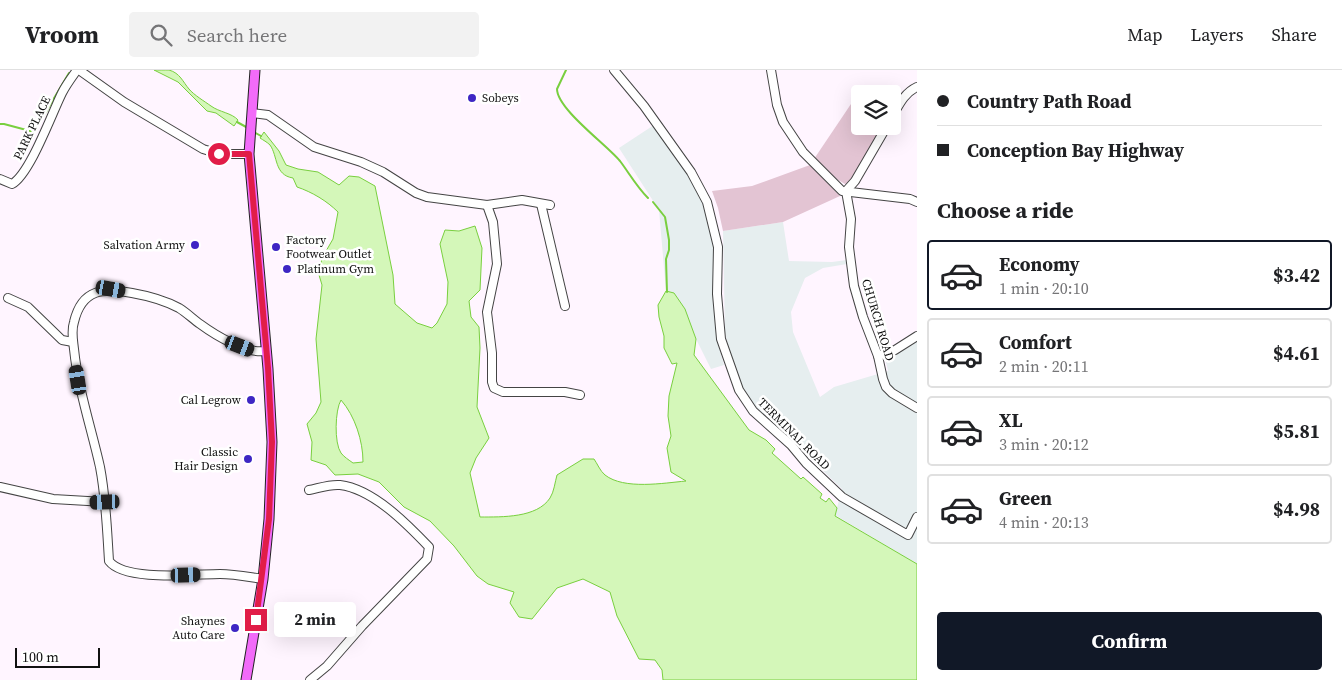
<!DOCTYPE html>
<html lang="en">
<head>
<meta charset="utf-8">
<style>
	body { margin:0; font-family:"Source Serif 4",serif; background:#f2f2f2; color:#202124; height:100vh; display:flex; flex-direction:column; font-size:19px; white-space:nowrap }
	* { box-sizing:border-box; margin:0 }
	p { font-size:16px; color:#757577 }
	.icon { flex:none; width:28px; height:28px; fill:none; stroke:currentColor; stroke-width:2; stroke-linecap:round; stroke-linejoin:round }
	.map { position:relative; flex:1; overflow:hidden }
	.drawer { display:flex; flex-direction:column; background:#fff; width:425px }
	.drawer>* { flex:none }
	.guide { display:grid; align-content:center; height:110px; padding:0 20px; background:#fff }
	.buttons { position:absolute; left:851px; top:15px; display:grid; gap:10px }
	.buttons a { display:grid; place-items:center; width:50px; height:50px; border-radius:5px; background:#fff; box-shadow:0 5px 20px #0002; font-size:25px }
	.scale { position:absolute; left:15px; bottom:12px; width:85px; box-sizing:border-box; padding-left:5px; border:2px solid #111; border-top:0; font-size:14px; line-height:18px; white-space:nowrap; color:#111; -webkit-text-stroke:4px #fff; paint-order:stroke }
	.end { position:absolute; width:22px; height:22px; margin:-11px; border:6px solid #e11d48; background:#fff; box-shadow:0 0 0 2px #fff }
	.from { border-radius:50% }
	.bubble { position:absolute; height:35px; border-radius:5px; background:#fff; box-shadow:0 5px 20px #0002; font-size:16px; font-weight:700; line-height:35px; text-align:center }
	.car { position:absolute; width:15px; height:30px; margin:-15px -8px; border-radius:6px; box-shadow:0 0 4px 1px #0007; background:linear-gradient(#222 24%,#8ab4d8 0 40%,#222 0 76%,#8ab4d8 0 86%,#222 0) }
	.guide b { display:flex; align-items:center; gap:18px; height:48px; font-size:19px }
	.guide b+b { border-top:1px solid #e0e0e0 }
	.guide i { width:12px; height:12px; background:#202124 }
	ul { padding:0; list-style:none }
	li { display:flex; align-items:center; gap:15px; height:70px; margin:0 10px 8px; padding:0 10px; border:2px solid #e0e0e0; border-radius:5px }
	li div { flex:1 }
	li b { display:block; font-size:19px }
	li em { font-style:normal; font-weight:700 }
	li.active { border-color:#111827 }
	li>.icon { width:45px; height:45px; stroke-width:1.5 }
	h2 { padding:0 20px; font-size:22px; line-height:60px }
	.primary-button { display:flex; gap:10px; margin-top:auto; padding:10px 20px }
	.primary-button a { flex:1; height:58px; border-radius:5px; background:#111827; color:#fff; font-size:20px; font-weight:700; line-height:58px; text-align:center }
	header { display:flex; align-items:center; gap:30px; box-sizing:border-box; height:70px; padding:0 25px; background:#fff; border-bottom:1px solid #e0e0e0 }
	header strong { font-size:24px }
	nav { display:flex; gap:28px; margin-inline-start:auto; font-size:18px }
	.search { width:350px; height:45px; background:#f2f2f2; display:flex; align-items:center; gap:12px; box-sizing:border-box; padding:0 18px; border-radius:5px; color:#757577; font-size:19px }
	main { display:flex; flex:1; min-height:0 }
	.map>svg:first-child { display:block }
</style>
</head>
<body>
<header>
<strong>Vroom</strong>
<div class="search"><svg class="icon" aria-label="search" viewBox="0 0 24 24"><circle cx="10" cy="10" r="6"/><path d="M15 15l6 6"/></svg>Search here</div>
<nav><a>Map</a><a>Layers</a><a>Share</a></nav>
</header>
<main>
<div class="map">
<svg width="917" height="610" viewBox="0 0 917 610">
	<rect width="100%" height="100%" fill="#fff5ff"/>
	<g fill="#e6eeef">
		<polygon points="654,55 688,104 704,133 711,156 714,182 717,270 724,295 711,299 696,269 685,239 674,223 666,221 659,140 619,78"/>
		<polygon points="783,152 789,191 832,192 847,190 847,194 823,198 805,208 791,242 793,262 820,327 834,317 888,301 885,288 917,270 917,494 835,445 842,419 753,334 741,315 732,292 725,263 723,161"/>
	</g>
	<g fill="#e3c4d3">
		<polygon points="851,34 860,37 860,56 883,56 854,106 849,113 845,114 833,107 814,89"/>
		<polygon points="810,95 840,126 783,152 723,161 718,138 712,121 752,116"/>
	</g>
	<g fill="#d4f7b9" stroke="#79cf3f" fill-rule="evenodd">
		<path d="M154,0c4,0 11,0 15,0 11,3 14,12 20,19 5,6 15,12 22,17 8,6 21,7 27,14l-4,6 -18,-13 -9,-2 -29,-29z"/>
		<path d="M264,62l15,19 7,14 12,4 20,3 21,13 10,-9 10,1 16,9 18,89 2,29 22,19 15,5 5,-5 10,-19 1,-22 -8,-38 5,-14 14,1 16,-5 7,22 -2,42 -11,11 2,16 8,10 1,21 -3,59 12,31 -13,20 -6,15 10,44c22,0 57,1 70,-19 4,-6 5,-16 7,-23l26,-16h11c3,4 6,12 11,16 19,15 59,8 81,6l-15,-9 -4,-24 4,-12 -3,-20 1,-20 8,-33 -5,1 -8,-16v-12l-5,-19 -1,-12 8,-14 8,2 11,16 11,30 -2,16 55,75 17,10 9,9 -3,4 29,26 2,-2 19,17 -2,4 6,4 3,-4 8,10 -2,8 82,48v116h-254l-1,-10 -7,-10 -16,-1 -22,-43 -7,-24 -27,-13 -26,9 -25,31 -13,-2 -9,-14 4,-11 -26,-8 -11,-8 -23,-30 -24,-25 -26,-14 -25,-25 -21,-8 -23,1 -9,-10 -15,-5 1,-18 -5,-18 9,-11 5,-11 -5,-63 6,-54 -3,-10 3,-17 11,-19 5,-27c-11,-11 -26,-20 -41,-25l-4,-9c-19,-3 -15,-22 -23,-33 -3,-3 -7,-5 -10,-7zM341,330c14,16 22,41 22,62l-10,1c-4,-3 -9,-6 -12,-10 -7,-10 -6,-43 0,-53z"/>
	</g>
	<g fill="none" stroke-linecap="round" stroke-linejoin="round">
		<g stroke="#79cf3f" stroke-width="2">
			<path d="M566,0l-9,19c0,20 50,56 63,72 9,12 17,26 28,37"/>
			<polyline points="237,52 248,58"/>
			<polyline points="0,54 4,54 34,62 69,3"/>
			<polyline points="254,62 261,66"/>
			<polyline points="653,132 665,147 669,170 669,180 666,189 667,222"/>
		</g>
		<defs>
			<g id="minor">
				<polyline points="79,0 124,32 203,79 219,84 249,84"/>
				<polyline points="614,0 644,36 691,102 707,132 718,177 717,224 721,269 739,320 753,341 791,375 806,393 842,427 908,465 917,447"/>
				<polyline points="771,0 777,35 783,52 803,82 842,121 910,129 917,132"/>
				<polyline points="252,43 268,45 314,77 361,92 383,102 416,123 427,127 487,135 522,130 550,135"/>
				<path d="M892,47c7,-12 12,-24 25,-30"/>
				<path d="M0,109l12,5c18,-10 40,-71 50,-91 4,-8 10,-16 15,-23"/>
				<polyline points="846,121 851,149 849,177 854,216 863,247 878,286 883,309 886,317 892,323 917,338"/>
				<polyline points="846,121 855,111 887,56"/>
				<polyline points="541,134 565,236"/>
				<polyline points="487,135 493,152 497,194 487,242 492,283 492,312 494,318 503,322 565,322 580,325"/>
				<polyline points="8,228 28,237 62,270 73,272"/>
				<polyline points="878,286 895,280 917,266"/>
				<polyline points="0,417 53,429 105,432"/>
				<path d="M309,420c10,-2 21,-6 31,-5 33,4 67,39 89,62l-2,12 -65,67 -35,40 -17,14"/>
				<path d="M263,509c-14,-2 -29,-5 -43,-5 -25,0 -95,8 -111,-13 -2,-31 -3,-63 -9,-94 -9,-40 -22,-78 -26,-118 -1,-9 -3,-18 0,-27 8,-34 30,-34 58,-29 17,3 32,7 47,15 8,5 14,11 21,16 15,11 46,30 65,27"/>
			</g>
			<polyline id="major" points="246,610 263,509 269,449 272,372 268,299 249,84 255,0"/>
		</defs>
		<use href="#minor" stroke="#444" stroke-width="10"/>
		<use href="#major" stroke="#222" stroke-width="11"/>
		<use href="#minor" stroke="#fff" stroke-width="8"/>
		<use href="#major" stroke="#f26bf9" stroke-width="9"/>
	</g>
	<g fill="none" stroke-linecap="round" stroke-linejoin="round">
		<polyline stroke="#e11d48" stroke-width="6" points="219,84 249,84 268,298 272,372 269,449 256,550"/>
	</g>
	<g fill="#3e26c4" stroke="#fff" stroke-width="2">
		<circle cx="472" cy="28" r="5"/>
		<circle cx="195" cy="175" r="5"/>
		<circle cx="276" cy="177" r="5"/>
		<circle cx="287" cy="199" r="5"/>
		<circle cx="251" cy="330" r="5"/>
		<circle cx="248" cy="389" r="5"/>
		<circle cx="235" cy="558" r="5"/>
	</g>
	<g text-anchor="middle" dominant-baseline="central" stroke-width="5" stroke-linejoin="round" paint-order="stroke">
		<g font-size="12" fill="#111" stroke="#fff" text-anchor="end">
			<text x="482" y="28" text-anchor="start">Sobeys</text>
			<text x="286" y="170" text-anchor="start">Factory<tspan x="286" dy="14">Footwear Outlet</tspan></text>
			<text x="185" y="175">Salvation Army</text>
			<text x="297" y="199" text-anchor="start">Platinum Gym</text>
			<text x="241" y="330">Cal Legrow</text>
			<text x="238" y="382">Classic<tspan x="238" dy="14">Hair Design</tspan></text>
			<text x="225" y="551">Shaynes<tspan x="225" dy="14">Auto Care</tspan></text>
		</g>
		<g font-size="12" fill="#111" stroke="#fff">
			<text transform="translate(32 58) rotate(-64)">PARK PLACE</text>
			<text transform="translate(878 250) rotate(73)">CHURCH ROAD</text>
			<text transform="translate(794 364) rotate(45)">TERMINAL ROAD</text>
		</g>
	</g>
</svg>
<div class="buttons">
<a><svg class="icon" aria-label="layers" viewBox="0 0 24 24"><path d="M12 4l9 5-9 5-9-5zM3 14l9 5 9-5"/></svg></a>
</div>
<div class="scale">100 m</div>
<i class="end from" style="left:219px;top:84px"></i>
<i class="end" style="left:256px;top:550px"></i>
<div class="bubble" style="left:274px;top:532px;width:82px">2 min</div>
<i class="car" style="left:111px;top:219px;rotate:100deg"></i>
<i class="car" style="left:240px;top:276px;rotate:111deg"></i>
<i class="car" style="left:78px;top:310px;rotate:351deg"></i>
<i class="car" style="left:105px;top:432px;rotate:268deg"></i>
<i class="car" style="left:186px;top:505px;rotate:88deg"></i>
</div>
<section class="drawer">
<div class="guide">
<b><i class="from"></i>Country Path Road</b>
<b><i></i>Conception Bay Highway</b>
</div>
<h2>Choose a ride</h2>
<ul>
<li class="active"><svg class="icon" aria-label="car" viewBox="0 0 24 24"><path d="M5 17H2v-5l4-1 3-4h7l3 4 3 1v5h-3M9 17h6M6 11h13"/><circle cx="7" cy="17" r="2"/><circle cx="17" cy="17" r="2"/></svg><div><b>Economy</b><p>1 min · 20:10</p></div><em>$3.42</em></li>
<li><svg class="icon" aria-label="car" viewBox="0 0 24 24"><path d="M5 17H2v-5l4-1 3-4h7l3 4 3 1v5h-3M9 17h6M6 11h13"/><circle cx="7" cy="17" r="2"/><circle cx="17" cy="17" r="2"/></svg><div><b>Comfort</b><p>2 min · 20:11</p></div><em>$4.61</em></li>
<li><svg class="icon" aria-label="car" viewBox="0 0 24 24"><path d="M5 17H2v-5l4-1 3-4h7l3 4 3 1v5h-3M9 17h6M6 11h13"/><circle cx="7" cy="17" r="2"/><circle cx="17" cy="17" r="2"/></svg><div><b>XL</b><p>3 min · 20:12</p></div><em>$5.81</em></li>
<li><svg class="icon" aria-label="car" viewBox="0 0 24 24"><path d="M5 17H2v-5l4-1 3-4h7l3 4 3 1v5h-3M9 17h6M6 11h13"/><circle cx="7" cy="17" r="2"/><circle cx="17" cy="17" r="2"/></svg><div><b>Green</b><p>4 min · 20:13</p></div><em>$4.98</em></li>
</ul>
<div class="primary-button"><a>Confirm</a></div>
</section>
</main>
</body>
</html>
